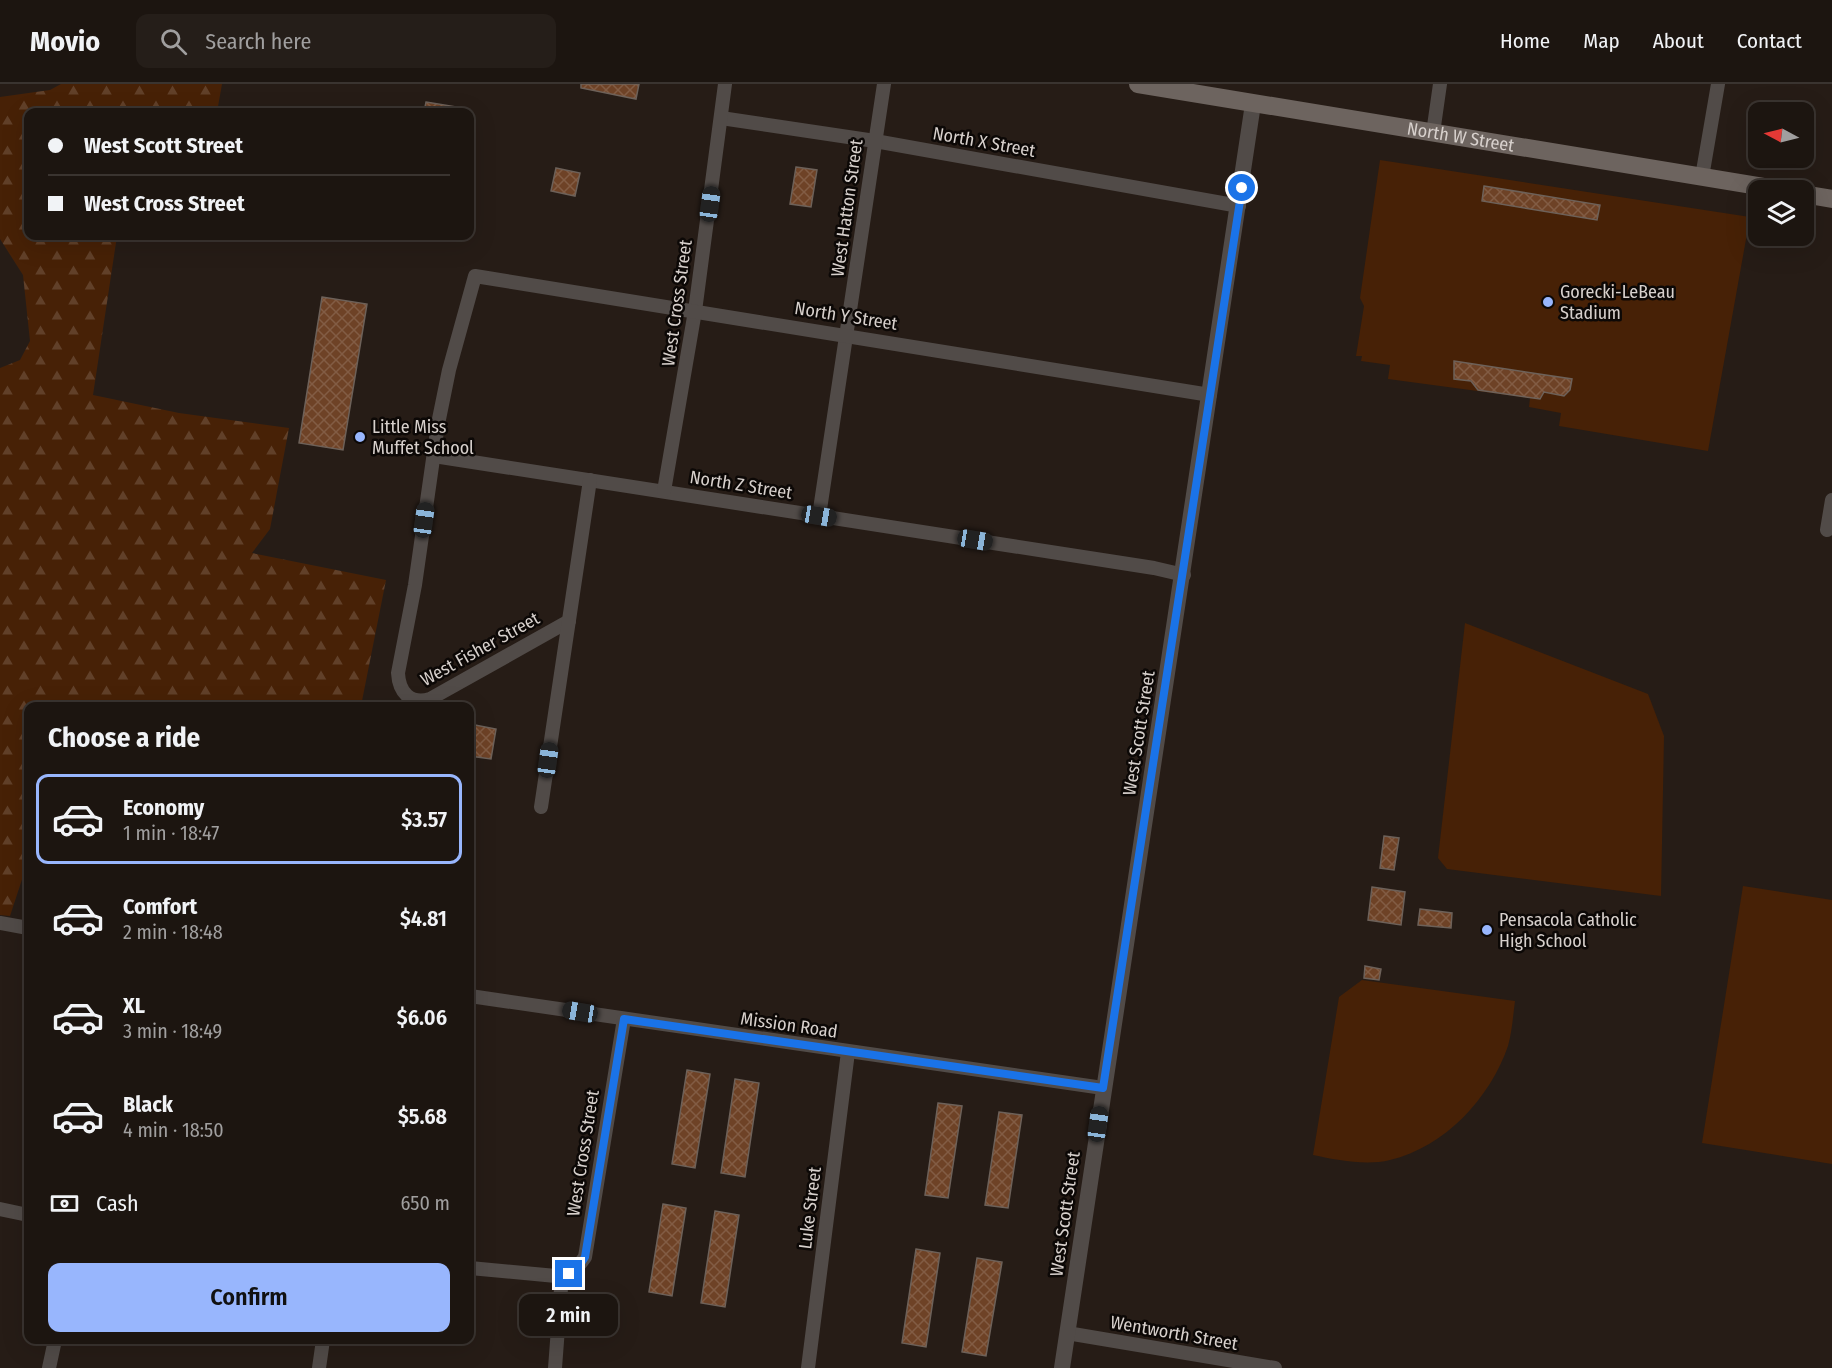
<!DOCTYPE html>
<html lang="en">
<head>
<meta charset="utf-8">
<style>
	body { margin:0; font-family:"Fira Sans Condensed",sans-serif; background:#251e19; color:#f1f3f6; height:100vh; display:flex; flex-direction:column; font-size:22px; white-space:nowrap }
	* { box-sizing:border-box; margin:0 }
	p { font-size:20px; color:#a09f9f }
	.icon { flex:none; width:33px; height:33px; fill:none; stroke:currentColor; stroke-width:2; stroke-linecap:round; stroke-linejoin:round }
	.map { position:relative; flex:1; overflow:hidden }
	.details { position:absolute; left:24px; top:618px; width:450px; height:642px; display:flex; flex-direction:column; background:#1c1510; border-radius:12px; box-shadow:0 6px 24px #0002,0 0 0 2px #3a3430 }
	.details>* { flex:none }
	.guide { position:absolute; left:24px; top:24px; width:450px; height:132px; border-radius:12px; box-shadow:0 6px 24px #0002,0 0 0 2px #3a3430; display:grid; align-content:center; height:132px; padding:0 24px; background:#1c1510 }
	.needle { width:39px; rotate:277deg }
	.fabs { position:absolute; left:1748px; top:18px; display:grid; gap:12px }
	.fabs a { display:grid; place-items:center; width:66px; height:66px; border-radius:12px; background:#1c1510; box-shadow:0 6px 24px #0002,0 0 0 2px #3a3430; font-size:30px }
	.end { position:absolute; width:27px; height:27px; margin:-14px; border:8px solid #1a73e8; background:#fff; box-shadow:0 0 0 3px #fff }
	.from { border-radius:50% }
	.bubble { position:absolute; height:42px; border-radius:12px; background:#1c1510; box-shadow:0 6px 24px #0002,0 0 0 2px #3a3430; font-size:20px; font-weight:600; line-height:42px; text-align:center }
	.car { position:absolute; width:18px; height:36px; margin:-18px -9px; border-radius:8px; box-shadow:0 0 4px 2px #0007; background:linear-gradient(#222 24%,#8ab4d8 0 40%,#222 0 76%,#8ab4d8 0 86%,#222 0) }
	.guide b { display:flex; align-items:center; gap:21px; height:57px; font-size:22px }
	.guide b+b { border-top:2px solid #3a3430 }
	.guide i { width:15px; height:15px; background:#f1f3f6 }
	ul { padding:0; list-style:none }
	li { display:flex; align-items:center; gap:18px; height:90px; margin:0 12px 9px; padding:0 12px; border:3px solid transparent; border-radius:12px }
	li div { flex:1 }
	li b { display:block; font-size:22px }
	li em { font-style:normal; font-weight:600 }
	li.on { border-color:#98b6fd }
	li>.icon { width:54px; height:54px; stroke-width:1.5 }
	h2 { padding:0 24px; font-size:27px; line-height:72px }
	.pay { display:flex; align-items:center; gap:15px; height:66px; padding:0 24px; font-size:22px }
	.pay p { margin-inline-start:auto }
	.action { display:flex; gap:12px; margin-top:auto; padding:12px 24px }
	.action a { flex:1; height:69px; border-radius:12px; background:#98b6fd; color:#111; font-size:24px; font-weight:600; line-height:69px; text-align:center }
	header { display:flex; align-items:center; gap:36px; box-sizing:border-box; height:84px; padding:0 30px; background:#1c1510; border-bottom:2px solid #3a3430 }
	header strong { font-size:28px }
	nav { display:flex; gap:33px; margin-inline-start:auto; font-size:21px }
	.search { width:420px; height:54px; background:#251e19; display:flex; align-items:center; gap:15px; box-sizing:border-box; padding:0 21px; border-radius:12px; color:#a09f9f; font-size:22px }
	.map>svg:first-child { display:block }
</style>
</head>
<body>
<header>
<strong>Movio</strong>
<div class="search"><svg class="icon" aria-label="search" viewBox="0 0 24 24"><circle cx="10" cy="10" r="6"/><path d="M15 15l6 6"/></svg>Search here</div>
<nav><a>Home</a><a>Map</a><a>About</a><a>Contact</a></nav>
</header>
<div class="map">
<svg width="1832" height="1284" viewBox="0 0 1832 1284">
	<defs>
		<pattern id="forest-firs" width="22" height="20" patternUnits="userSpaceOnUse" patternTransform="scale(1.5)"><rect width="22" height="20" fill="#472106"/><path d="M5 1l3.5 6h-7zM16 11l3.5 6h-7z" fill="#614029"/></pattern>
		<pattern id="building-cross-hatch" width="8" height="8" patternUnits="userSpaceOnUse" patternTransform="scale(1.5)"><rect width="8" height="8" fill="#6e4226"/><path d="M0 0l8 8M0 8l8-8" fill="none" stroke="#825c44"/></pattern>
	</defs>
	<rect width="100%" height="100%" fill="#261c16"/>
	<polygon fill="url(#forest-firs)" points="61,0 222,0 217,28 28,28 28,152 117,152 93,311 179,329 289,344 270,445 252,469 386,496 361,622 28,622 28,777 10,832 0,831 0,284 20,276 30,257 23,191 0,155 0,13 50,6"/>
	<g fill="#472106">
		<polygon points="1380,76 1750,133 1708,367 1559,342 1561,329 1529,323 1530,314 1388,295 1390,281 1361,277 1362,272 1356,272 1364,222 1360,214"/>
		<polygon points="1465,539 1648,610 1664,652 1661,812 1447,785 1438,774"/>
		<polygon points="1743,802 1832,816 1832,1080 1702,1059"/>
		<path d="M1362,896l153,21c-2,15 -3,31 -7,45 -18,52 -63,101 -118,114 -24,6 -53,0 -77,-5l26,-158z"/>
	</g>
	<g fill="url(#building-cross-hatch)" stroke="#6d6159" stroke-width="1.5">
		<polygon points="581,0 639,0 636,15 581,4"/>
		<polygon points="426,18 463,24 462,28 424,28"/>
		<polygon points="796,83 817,86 811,123 790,120"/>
		<polygon points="556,84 580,89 575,112 551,107"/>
		<polygon points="1484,102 1600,121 1597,136 1482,117"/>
		<polygon points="322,213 367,220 343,366 299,359"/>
		<polygon points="1454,277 1572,295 1570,306 1564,312 1544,308 1540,315 1478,306 1471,297 1454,295"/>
		<polygon points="475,641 496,645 491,675 470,672"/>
		<polygon points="1384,752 1399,754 1394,786 1380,784"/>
		<polygon points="1372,803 1405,808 1401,841 1368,836"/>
		<polygon points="1420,825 1452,829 1451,844 1418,841"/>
		<polygon points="1365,882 1381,885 1379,896 1364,894"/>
		<polygon points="687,986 710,990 695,1084 672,1080"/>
		<polygon points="735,995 759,999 745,1093 721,1089"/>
		<polygon points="938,1019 962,1022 948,1114 925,1111"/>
		<polygon points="999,1028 1022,1031 1008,1124 985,1121"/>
		<polygon points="663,1120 686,1124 672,1212 649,1208"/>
		<polygon points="715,1127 739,1131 725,1223 701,1219"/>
		<polygon points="916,1165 940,1169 926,1263 902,1259"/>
		<polygon points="977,1174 1002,1178 986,1272 962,1268"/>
	</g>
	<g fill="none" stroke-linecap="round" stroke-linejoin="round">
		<g stroke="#514b48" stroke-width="14">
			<polyline points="721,34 875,57 1239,122"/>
			<polyline points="1433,49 1440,0"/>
			<polyline points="1702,93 1718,0"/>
			<polyline points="434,372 1154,484 1184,491"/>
			<polyline points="664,407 695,227 725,0"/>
			<polyline points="819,432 884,0"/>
			<polyline points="1827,446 1832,416"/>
			<path d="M569,537l-139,78c-20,6 -31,-7 -32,-26l17,-88 23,-161 11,-54 26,-94 735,119"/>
			<polyline points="541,723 590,396"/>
			<polyline points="0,839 28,844"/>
			<polyline points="470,912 1103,1004"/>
			<polyline points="0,1125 28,1131"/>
			<path d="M470,1184l86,8c14,-2 21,-7 29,-19l39,-238"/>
			<polyline points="1067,1249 1275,1284"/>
			<polyline points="49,1284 55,1256"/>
			<polyline points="319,1284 323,1256"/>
			<polyline points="555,1284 562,1191"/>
			<polyline points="808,1284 848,968"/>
		</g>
		<polyline stroke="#514b48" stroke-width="16" points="1062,1284 1253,20"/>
		<g stroke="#6d645f" stroke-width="18">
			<path id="s1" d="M1138,0l645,106"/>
			<polyline points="1803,110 1832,115"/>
		</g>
	</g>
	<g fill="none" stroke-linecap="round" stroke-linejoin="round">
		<polyline stroke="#1a73e8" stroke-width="8" points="569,1190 579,1182 585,1173 624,935 1103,1004 1242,104"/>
	</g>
	<g fill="#98b6fd" stroke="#0c0806" stroke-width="2">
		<circle cx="1548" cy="218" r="6"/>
		<circle cx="360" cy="353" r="6"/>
		<circle cx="1487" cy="846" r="6"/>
	</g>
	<g text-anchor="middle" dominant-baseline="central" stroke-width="5" stroke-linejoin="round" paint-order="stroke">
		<g font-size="18" fill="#d7d0cc" stroke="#0c0806">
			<text stroke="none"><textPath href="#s1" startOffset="327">North W Street</textPath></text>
			<text transform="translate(984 58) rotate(10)">North X Street</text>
			<text transform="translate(847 124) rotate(-82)">West Hatton Street</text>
			<text transform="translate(677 219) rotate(-82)">West Cross Street</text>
			<text transform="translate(846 232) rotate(9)">North Y Street</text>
			<text transform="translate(741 401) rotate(9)">North Z Street</text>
			<text transform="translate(480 565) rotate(-29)">West Fisher Street</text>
			<text transform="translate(1139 649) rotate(-81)">West Scott Street</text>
			<text transform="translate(789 941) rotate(8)">Mission Road</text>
			<text transform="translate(583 1069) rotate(-81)">West Cross Street</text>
			<text transform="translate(810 1124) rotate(-83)">Luke Street</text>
			<text transform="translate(1065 1130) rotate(-82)">West Scott Street</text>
			<text transform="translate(1174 1249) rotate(10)">Wentworth Street</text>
		</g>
		<g font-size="18" fill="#d7d0cc" stroke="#0c0806" text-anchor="start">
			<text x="1560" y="208">Gorecki-LeBeau<tspan x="1560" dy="21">Stadium</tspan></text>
			<text x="372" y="343">Little Miss<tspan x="372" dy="21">Muffet School</tspan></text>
			<text x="1499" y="836">Pensacola Catholic<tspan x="1499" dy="21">High School</tspan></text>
		</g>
	</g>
</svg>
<div class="fabs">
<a><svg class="needle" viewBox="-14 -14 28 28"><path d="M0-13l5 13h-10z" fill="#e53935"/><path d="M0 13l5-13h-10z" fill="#a09f9f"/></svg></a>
<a><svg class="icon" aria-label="layers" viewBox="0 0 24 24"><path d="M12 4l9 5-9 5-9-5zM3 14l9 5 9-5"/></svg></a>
</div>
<i class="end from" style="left:1242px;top:104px"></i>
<i class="end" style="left:569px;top:1190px"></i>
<div class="bubble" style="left:519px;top:1210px;width:99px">2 min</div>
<i class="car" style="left:710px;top:120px;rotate:8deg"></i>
<i class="car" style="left:819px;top:432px;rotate:99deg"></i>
<i class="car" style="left:424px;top:436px;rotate:8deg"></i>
<i class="car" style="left:975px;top:456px;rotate:99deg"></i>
<i class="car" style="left:548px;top:676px;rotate:8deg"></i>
<i class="car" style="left:580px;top:928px;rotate:279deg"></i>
<i class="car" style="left:1098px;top:1040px;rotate:8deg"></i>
<div class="guide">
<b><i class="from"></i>West Scott Street</b>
<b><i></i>West Cross Street</b>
</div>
<section class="details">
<h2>Choose a ride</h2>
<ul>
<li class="on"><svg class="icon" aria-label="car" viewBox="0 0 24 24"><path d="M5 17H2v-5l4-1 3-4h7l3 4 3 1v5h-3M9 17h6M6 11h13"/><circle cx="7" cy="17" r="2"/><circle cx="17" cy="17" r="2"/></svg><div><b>Economy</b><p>1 min · 18:47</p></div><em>$3.57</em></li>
<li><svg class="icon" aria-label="car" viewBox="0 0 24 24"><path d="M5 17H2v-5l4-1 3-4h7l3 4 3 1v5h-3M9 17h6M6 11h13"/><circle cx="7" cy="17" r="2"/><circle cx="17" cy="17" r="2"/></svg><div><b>Comfort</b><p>2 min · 18:48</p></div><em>$4.81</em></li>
<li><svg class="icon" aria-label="car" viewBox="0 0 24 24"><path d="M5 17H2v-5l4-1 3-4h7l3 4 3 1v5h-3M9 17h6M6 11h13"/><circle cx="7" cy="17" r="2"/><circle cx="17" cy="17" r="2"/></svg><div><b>XL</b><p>3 min · 18:49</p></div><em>$6.06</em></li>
<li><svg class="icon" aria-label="car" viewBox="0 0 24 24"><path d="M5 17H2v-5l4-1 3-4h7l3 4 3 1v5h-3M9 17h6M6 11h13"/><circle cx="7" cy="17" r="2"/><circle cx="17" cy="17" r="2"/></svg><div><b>Black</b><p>4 min · 18:50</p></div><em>$5.68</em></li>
</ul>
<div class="pay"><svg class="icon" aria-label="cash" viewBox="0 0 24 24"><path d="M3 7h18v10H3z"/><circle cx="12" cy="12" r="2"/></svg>Cash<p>650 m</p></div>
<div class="action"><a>Confirm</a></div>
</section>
</div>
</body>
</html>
